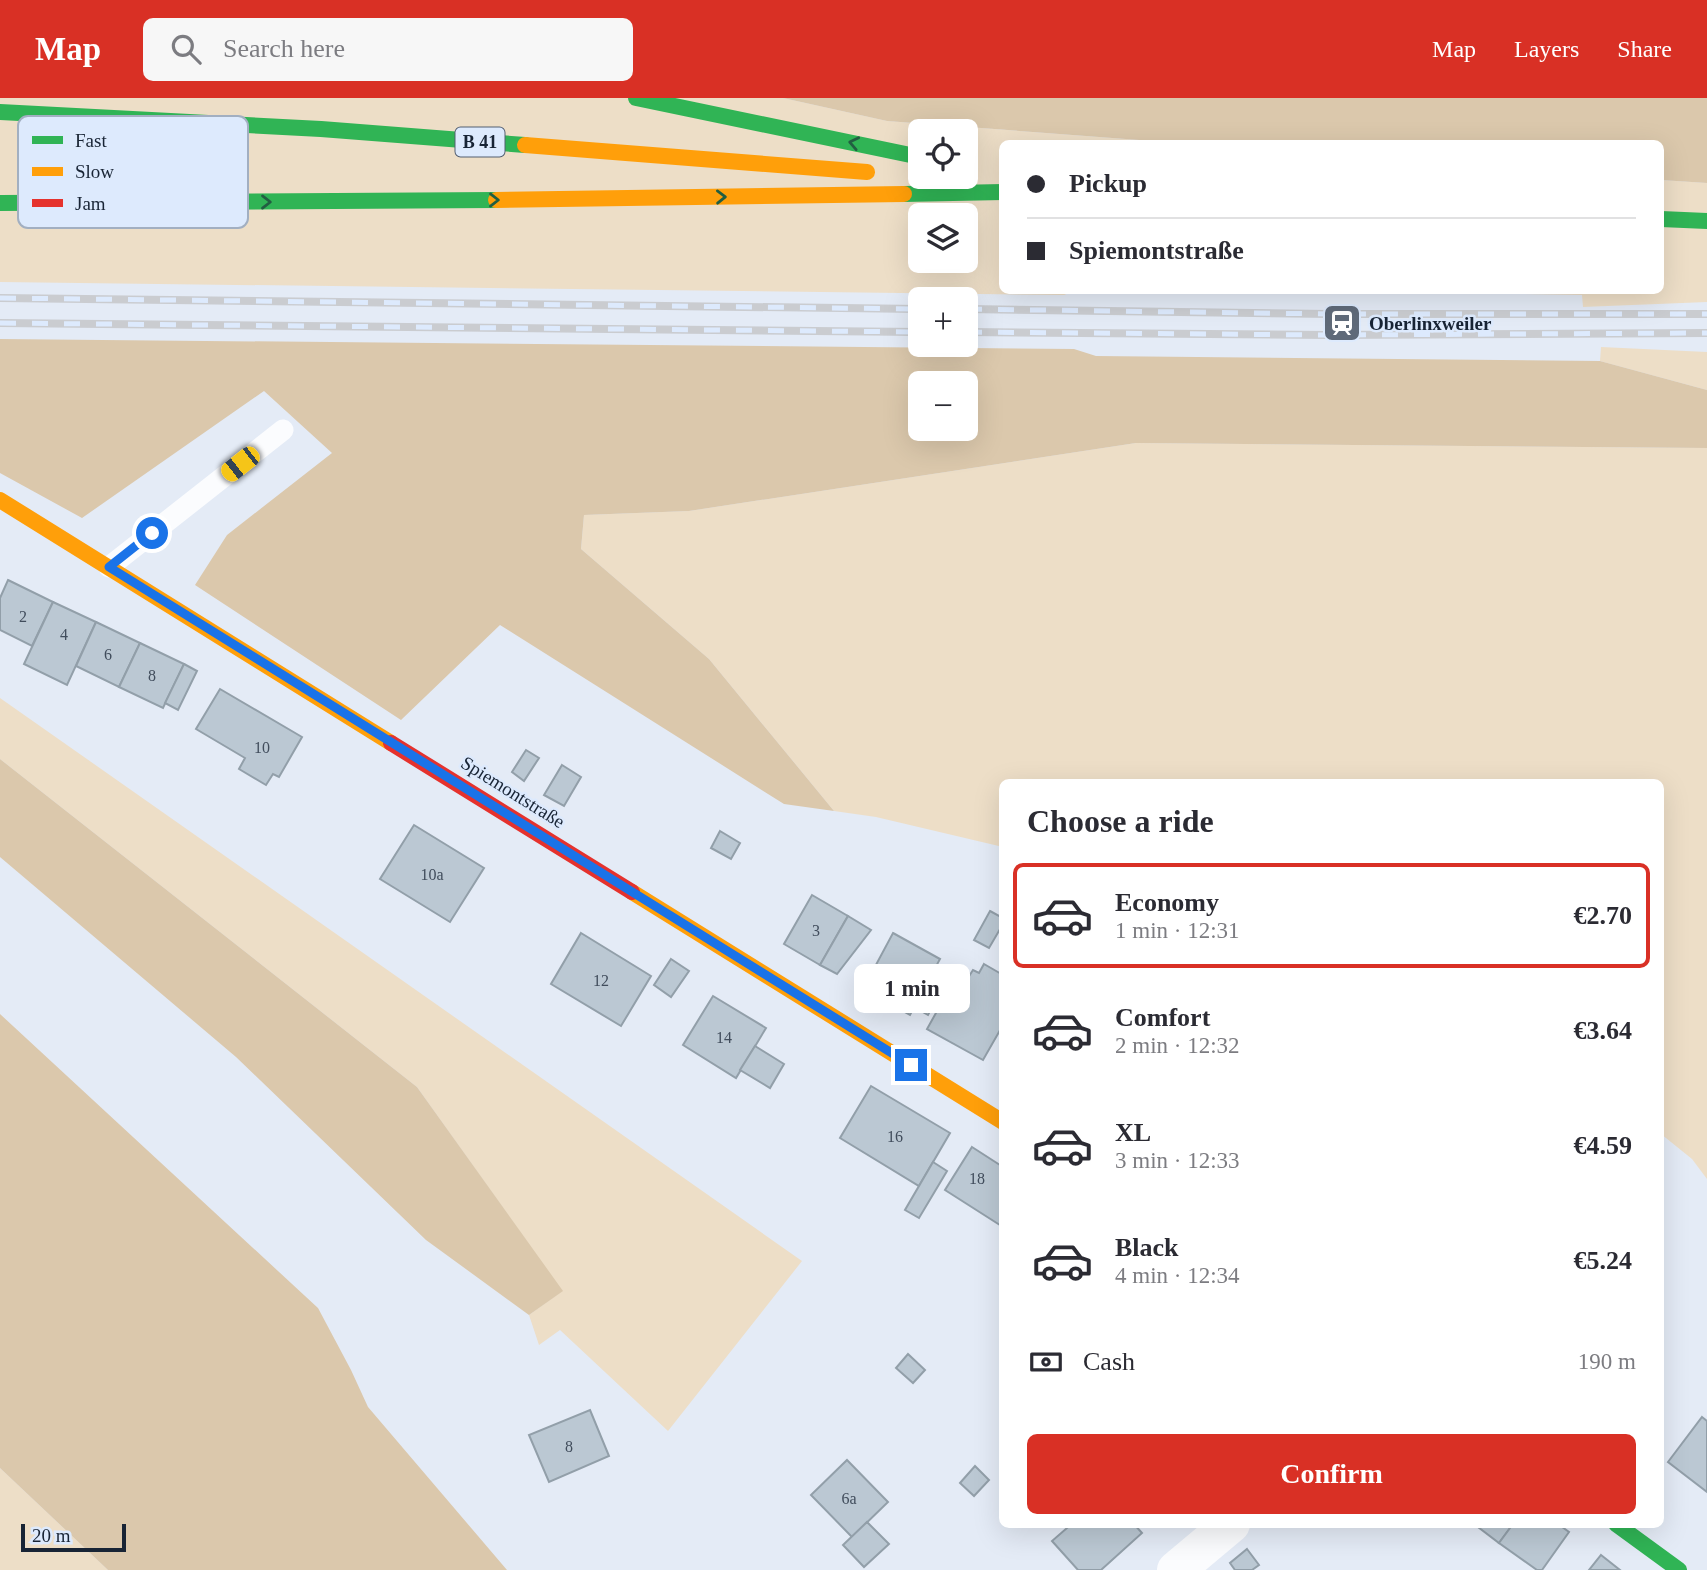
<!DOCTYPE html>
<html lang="en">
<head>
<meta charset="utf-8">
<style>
	body { margin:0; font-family:"Times New Roman",serif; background:#f7f7f7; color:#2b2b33; height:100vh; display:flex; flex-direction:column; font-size:26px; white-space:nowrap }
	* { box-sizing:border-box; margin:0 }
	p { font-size:23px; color:#7c7c81 }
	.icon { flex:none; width:38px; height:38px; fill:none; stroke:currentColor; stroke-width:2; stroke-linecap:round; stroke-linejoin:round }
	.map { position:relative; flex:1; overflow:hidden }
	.drawer { position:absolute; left:999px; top:681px; width:665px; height:749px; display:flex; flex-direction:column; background:#fff; border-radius:10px; box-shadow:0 7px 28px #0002 }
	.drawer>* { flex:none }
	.hud { position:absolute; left:999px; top:42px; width:665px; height:154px; border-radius:10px; box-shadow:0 7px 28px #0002; display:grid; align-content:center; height:154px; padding:0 28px; background:#fff }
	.buttons { position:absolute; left:908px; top:21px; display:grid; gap:14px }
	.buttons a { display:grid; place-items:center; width:70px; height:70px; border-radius:10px; background:#fff; box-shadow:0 7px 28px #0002; font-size:35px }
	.scale { position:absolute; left:21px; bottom:18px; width:105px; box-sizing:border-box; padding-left:7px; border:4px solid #182435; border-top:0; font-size:19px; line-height:24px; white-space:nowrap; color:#182435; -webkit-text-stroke:5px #ddeafd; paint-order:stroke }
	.end { position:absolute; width:32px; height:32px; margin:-16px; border:9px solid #1a73e8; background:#fff; box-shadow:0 0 0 4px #fff }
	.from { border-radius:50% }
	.bubble { position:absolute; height:49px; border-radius:10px; background:#fff; box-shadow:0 7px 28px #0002; font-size:23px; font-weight:800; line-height:49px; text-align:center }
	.car { position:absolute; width:21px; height:42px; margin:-21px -10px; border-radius:9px; box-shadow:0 0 5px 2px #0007; background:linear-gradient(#f5c518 24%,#345 0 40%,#f5c518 0 76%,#345 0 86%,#f5c518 0) }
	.hud b { display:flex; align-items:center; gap:24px; height:66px; font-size:26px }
	.hud b+b { border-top:2px solid #e1e1e2 }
	.hud i { width:18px; height:18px; background:#2b2b33 }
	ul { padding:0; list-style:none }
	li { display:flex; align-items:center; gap:21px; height:105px; margin:0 14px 10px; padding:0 14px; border:4px solid transparent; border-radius:10px }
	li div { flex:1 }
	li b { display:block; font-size:26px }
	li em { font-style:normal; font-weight:800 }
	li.selected { border-color:#d93025 }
	li>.icon { width:63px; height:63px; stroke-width:1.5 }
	h2 { padding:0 28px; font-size:32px; line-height:84px }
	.pay { display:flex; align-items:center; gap:18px; height:77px; padding:0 28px; font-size:26px }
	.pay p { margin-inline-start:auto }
	.primary-button { display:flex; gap:14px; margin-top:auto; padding:14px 28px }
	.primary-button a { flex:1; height:80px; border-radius:10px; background:#d93025; color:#fff; font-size:28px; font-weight:800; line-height:80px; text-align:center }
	header { display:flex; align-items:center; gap:42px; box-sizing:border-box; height:98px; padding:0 35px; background:#d93025; color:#fff }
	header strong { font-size:33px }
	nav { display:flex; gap:38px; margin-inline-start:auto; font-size:24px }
	.search { width:490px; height:63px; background:#f7f7f7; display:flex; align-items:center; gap:18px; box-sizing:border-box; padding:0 24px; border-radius:10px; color:#7c7c81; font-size:26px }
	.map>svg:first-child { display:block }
</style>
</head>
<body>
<header>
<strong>Map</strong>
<div class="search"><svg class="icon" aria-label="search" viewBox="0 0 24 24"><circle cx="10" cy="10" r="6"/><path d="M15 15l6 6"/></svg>Search here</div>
<nav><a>Map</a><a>Layers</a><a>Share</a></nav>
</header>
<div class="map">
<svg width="1707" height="1472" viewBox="0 0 1707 1472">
	<rect width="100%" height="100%" fill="#e4ebf6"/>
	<g fill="#eddec7" fill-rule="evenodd">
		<path d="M0,0h783l104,23 292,22 -176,1v146l71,1 -10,4 -1064,-13zM920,33h46v46h-46zM920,117h46v46h-46z"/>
		<polygon points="1661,82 1707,85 1707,204 1583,209 1582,197 1335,193 1661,192"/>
		<polygon points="1601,249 1707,254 1707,292 1600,263"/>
		<polygon points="1136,345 1707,350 1707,1081 1692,1061 1661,1036 1661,684 1003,684 1003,749 876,719 834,713 709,561 581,451 584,417 689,413"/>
		<polygon points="0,600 802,1163 668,1333 560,1232 539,1247 529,1217 562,1193 417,989 0,661"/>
		<polygon points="0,1370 108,1472 0,1472"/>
	</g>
	<g fill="#dbc8ac" fill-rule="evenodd">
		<polygon points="783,0 1707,0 1707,85 1661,82 1661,46 1179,45 887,23"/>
		<path d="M0,241l1074,10 22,7 504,5 107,29v58l-571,-5 -447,68 -105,4 -3,34 128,110 125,152 -50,-7 -284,-179 -99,95 -206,-135 32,-50 105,-82 -68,-62 -182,127 -82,-45zM920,285h46v46h-46z"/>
		<polygon points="0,661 417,989 563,1193 529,1217 426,1142 236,959 0,759"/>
		<polygon points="0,916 318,1210 351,1272 368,1309 507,1472 108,1472 0,1370"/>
	</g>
	<g fill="#bbc8d3" stroke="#929fa9" stroke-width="2">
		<polygon points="8,482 53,504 32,548 0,532 0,500"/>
		<polygon points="53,504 96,524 67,587 24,566"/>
		<polygon points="96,524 140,545 119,589 76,568"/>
		<polygon points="140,545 184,566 163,610 119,589"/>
		<polygon points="184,566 197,573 178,612 165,605"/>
		<polygon points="220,591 302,639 279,679 273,676 266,687 239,671 245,660 196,631"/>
		<polygon points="526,652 539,660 524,683 512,674"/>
		<polygon points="562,667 581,679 564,708 544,697"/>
		<polygon points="414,727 484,770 450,824 380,781"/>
		<polygon points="720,733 740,745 731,761 711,750"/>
		<polygon points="812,797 848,818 820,867 784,846"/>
		<polygon points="990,813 1003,820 1003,826 989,850 974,842"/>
		<polygon points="848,818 871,832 837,876 820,867"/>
		<polygon points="581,835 651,878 621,928 551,886"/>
		<polygon points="893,835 940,861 910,917 863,891"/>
		<polygon points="671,861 689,873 671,899 654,887"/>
		<polygon points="984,866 1003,877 1003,927 983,962 927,931 955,881 964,886 973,872 979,875"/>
		<polygon points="934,873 948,881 928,917 914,909"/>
		<polygon points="713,898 766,930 736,980 683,947"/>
		<polygon points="755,948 784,966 770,990 740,972"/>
		<polygon points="871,988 950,1035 919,1088 840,1040"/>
		<polygon points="972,1049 1003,1069 1003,1129 945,1092"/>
		<polygon points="933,1064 947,1073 919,1120 905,1112"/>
		<polygon points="908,1256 925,1272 913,1285 896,1270"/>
		<polygon points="590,1312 609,1358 549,1384 529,1337"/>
		<polygon points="1702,1319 1707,1323 1707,1394 1668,1364"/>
		<polygon points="847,1362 888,1404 852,1439 811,1397"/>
		<polygon points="975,1368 989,1382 974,1398 960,1385"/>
		<polygon points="867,1424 889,1446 864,1469 843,1447"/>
		<polygon points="1063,1426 1134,1426 1142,1435 1101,1472 1078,1472 1052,1443 1067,1430"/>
		<polygon points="1474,1426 1513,1426 1499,1445"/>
		<polygon points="1513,1426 1558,1426 1569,1434 1542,1472 1537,1472 1499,1445"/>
		<polygon points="1247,1451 1259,1467 1252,1472 1235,1472 1230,1465"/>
		<polygon points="1601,1457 1620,1472 1589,1472"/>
	</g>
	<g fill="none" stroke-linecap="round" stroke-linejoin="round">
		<polyline stroke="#fbfcfe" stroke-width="21" points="109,469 283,332"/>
		<polyline stroke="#fbfcfe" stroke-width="38" points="1176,1472 1231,1426"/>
		<g stroke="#30b455" stroke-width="16">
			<polyline points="636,0 920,59"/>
			<polyline points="0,14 321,31 525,47"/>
			<polyline points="904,96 1003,94"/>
			<polyline points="0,105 496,102"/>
			<polyline points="1661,121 1707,123"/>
			<polyline points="1616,1426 1679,1472"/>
		</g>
		<g stroke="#ff9f0a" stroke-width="16">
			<polyline points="525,47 867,74"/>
			<polyline points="496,102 904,96"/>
			<polyline points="0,402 391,645"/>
			<polyline points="632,794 1003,1024"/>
		</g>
		<polyline stroke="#e5322d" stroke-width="16" points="391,645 632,794"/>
		<defs>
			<g id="rail">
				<polyline points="0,200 920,211"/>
				<polyline points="966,211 1330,216 1707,216"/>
				<polyline points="0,225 920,234"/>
				<polyline points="966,234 1328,237 1707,235"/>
			</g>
		</defs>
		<use href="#rail" stroke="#caccd0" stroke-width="8"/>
		<use href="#rail" stroke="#ddeafd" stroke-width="5" stroke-dasharray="16" stroke-linecap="butt"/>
	</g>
	<defs><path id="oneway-chevron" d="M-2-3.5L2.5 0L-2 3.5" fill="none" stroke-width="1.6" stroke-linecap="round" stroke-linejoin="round" transform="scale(1.75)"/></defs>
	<g stroke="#225e42">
		<use href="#oneway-chevron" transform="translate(854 45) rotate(-168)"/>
		<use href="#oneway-chevron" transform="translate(721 99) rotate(-1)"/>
		<use href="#oneway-chevron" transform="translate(494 102)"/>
		<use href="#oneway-chevron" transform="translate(266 104)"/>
	</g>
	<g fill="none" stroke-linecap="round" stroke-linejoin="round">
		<polyline stroke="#1a73e8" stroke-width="9" points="152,435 109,469 911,967"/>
	</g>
	<defs>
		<symbol id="station-square" viewBox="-11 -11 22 22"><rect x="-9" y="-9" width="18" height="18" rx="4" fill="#5f6a79" stroke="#ddeafd"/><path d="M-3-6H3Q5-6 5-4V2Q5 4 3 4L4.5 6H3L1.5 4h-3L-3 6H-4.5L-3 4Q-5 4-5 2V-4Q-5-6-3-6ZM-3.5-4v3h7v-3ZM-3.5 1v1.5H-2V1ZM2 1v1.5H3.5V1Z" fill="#fff"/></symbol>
	</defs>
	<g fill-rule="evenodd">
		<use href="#station-square" x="1320" y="203" width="44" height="44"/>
	</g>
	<g text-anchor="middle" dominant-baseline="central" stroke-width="5" stroke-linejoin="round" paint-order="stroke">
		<g font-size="16" fill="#414d5c">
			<text x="23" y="518">2</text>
			<text x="64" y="536">4</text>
			<text x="108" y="556">6</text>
			<text x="152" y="577">8</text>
			<text x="262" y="649">10</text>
			<text x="432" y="776">10a</text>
			<text x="816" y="832">3</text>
			<text x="601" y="882">12</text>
			<text x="724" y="939">14</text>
			<text x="895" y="1038">16</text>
			<text x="977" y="1080">18</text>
			<text x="569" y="1348">8</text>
			<text x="849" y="1400">6a</text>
		</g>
		<rect fill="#ddeafd" stroke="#535f71" stroke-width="2" x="455.5" y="29.5" width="49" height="29" rx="5"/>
		<g font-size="18" font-weight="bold" fill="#182435">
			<text x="480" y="44">B 41</text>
		</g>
		<g font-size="19" font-weight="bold" fill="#182435" stroke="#ddeafd" text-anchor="start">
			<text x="1369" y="225">Oberlinxweiler</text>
		</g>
		<g font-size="19" fill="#182435" stroke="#ddeafd">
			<text transform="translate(513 694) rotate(32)">Spiemontstraße</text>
		</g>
	</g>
	<rect x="18" y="18" width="230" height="112" rx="10" fill="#ddeafd" stroke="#a2afc1" stroke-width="2"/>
	<rect x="32" y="38" width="31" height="8" fill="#30b455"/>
	<rect x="32" y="69" width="31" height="9" fill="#ff9f0a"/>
	<rect x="32" y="101" width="31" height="8" fill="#e5322d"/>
	<g font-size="19" fill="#182435">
		<text x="75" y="49">Fast</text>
		<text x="75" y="80">Slow</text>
		<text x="75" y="112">Jam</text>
	</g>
</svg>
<div class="buttons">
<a><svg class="icon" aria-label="locate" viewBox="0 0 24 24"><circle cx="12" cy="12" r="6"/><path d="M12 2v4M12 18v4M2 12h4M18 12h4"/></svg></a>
<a><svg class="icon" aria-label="layers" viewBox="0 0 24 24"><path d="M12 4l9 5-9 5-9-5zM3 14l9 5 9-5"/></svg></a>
<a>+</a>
<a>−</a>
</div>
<div class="scale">20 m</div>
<i class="end from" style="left:152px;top:435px"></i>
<i class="end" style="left:911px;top:967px"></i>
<div class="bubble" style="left:854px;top:866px;width:116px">1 min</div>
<i class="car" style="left:240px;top:366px;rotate:232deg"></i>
<div class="hud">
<b><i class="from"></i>Pickup</b>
<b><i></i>Spiemontstraße</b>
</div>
<section class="drawer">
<h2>Choose a ride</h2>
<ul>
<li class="selected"><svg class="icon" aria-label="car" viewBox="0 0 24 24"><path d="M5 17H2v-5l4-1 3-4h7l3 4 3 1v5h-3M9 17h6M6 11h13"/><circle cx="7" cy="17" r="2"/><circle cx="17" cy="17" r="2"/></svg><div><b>Economy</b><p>1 min · 12:31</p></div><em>€2.70</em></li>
<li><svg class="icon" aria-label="car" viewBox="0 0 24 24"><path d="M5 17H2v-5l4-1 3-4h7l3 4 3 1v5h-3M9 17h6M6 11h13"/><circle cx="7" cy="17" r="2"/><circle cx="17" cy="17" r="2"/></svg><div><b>Comfort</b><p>2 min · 12:32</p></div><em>€3.64</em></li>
<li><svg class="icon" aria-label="car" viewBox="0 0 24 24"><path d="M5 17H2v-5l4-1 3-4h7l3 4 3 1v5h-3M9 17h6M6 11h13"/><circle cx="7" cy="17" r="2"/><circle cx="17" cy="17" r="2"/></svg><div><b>XL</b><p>3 min · 12:33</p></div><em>€4.59</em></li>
<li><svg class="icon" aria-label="car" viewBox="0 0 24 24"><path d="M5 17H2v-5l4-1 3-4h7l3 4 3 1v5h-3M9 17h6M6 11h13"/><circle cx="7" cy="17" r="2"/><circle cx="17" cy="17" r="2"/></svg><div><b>Black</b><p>4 min · 12:34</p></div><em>€5.24</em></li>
</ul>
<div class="pay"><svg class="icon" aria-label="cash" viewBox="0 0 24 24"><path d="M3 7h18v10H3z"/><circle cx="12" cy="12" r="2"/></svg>Cash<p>190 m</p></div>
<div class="primary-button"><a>Confirm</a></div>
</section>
</div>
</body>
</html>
